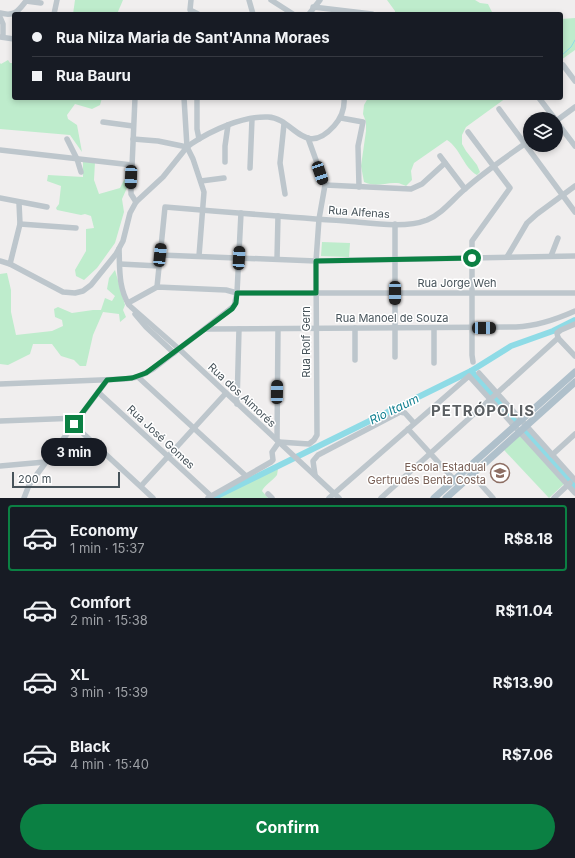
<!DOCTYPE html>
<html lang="en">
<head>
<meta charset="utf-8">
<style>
	body { margin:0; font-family:Inter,sans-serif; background:#20242c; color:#f1f3f6; height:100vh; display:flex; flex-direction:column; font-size:15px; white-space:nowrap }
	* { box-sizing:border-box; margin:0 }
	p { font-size:13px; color:#9ea1a6 }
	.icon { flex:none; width:22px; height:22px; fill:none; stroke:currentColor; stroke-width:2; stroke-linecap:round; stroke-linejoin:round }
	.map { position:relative; height:498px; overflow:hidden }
	.drawer { display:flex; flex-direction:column; background:#171b24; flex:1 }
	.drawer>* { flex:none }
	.banner { position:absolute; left:12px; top:12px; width:551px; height:88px; border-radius:4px; box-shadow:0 2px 6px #0003; display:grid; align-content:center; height:88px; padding:0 20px; background:#171b24 }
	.tools { position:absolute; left:523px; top:112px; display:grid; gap:8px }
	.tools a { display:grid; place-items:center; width:40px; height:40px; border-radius:50%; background:#171b24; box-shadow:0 2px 6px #0003; font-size:20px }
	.scale { position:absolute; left:12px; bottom:10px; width:108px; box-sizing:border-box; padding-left:4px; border:2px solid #47535a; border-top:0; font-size:11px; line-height:14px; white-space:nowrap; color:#47535a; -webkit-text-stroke:3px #fff; paint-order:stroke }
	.end { position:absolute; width:18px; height:18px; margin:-9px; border:5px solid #0b8043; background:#fff; box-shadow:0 0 0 2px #fff }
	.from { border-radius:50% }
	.bubble { position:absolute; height:28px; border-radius:14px; background:#171b24; box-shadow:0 2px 6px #0003; font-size:13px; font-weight:700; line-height:28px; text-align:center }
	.car { position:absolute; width:12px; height:24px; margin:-12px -6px; border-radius:5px; box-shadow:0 0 3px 1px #0007; background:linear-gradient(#222 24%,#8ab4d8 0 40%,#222 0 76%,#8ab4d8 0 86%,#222 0) }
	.banner b { display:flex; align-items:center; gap:14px; height:38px; font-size:15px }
	.banner b+b { border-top:1px solid #363941 }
	.banner i { width:10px; height:10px; background:#f1f3f6 }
	ul { padding:7px 0 0; list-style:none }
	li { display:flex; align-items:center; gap:12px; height:66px; margin:0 8px 6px; padding:0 12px; border:2px solid transparent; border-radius:4px }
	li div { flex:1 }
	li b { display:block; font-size:15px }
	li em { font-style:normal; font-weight:700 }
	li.selected { border-color:#0b8043 }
	li>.icon { width:36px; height:36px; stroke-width:1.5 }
	.action { display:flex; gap:8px; margin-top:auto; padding:8px 20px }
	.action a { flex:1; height:46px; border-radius:24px; background:#0b8043; color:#fff; font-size:16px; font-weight:700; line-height:46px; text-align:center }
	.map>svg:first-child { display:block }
</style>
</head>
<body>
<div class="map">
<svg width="575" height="498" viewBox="0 0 575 498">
	<rect width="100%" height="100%" fill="#f0eeee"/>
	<g fill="#beeccc">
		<polygon points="75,0 123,0 117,14 73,14"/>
		<polygon points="387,0 475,0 480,3 488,4 493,14 395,14 395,11"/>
		<polygon points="575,18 575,50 561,60 561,19"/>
		<polygon points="8,60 10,63 14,63 14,98 102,98 100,105 92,109 75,104 67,115 68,119 77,125 82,152 70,135 0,129 0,63 1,64"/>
		<path d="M368,98h138l-40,29 -4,8v9l4,7 11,14 3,7 -3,3c-14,-8 -16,-26 -30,-35l-33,23 -3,8 1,9 -6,6c-3,-1 -6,-3 -9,-3 -12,-1 -21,5 -33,-1l-3,-16 5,-35v-9l-3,-8 1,-9z"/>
		<polygon points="83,161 95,162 94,180 99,194 120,188 124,180 130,181 122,199 124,212 115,243 97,268 84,280 76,276 75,270 86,251 86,229 94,228 91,216 85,214 81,215 57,210 56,208 59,204 61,186 47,181 48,175 83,177"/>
		<polygon points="322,242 350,243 349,257 321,256"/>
		<polygon points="115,270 125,305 123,310 126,317 120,322 119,314 103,312 93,335 86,366 80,366 74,360 61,356 52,344 33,344 30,354 8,365 0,364 0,274 7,273 11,290 11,312 16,335 52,331 63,326 62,320 55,317 54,309 58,307 72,313 93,310 101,310 105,298 112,301 115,296 107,289 109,278"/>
		<polygon points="519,436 522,436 564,484 549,498 504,450"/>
		<path d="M278,469l-1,6c-4,5 -13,11 -15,16l6,7h-50l14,-8z"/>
	</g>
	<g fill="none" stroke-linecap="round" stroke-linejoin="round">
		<polyline stroke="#8edbe6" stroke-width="1" points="561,56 571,47 575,40"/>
		<g stroke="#8edbe6" stroke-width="6">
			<polyline points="471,371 516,421"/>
			<polyline points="525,431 575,487"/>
			<polyline points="213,498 471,371 511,346 553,331 575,320"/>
		</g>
		<g stroke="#bdc6cc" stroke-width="5.5">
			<polyline points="191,0 190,10 198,14"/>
			<polyline points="249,0 253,14"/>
			<polyline points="271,0 293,14"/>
			<polyline points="313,7 372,14"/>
			<path d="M0,13c15,4 18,-2 26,-12l15,2"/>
			<polyline points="54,14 57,0"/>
			<polyline points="309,14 320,0"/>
			<polyline points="0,17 3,24 3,37"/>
			<polyline points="0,37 14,39"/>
			<polyline points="563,65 575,81"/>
			<polyline points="135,98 131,189 131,194 136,202"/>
			<polyline points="184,98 187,147 193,159 204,192 199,256"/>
			<polyline points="539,98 555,119"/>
			<polyline points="197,99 197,129 199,139"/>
			<polyline points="499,109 575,212"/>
			<polyline points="341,118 363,122 358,146 359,187"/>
			<polyline points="556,121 575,146"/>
			<polyline points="556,121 575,107"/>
			<polyline points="103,122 133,126"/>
			<polyline points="284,124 280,163 285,194"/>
			<polyline points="468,132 510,188 472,241 472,355 473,362"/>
			<polyline points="67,139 77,159 81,172"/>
			<polyline points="133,139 158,141 187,147"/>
			<polyline points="0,150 132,165"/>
			<polyline points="440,156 465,189"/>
			<polyline points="225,162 225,146 228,125"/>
			<polyline points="250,168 252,119"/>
			<polyline points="201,181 224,178"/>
			<polyline points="325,185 411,189 422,184 445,163"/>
			<polyline points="0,198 47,207"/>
			<polyline points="20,224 76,228"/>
			<polyline points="395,224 395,357"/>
			<path d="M119,249c1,19 -1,38 10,56"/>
			<polyline points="160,255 316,261 575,256"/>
			<polyline points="551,256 558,238"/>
			<polyline points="507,257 527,223 537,214 575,186"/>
			<polyline points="277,259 278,216"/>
			<path d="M0,261l10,3 53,28 12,1 8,-2 8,-6 25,-31 7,-13 7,-28 6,-11 27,-25 24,-30 4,-3c21,-14 52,-28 77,-27 26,1 36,42 66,9 8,-9 11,-17 10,-28"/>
			<polyline points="10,264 20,224 19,203"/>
			<polyline points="120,264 159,266"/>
			<path d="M157,287l8,-80c60,5 121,10 181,14 24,2 59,8 81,-1 16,-7 25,-20 38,-31 20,-18 43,-33 65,-49"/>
			<polyline points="128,303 157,287 226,290 237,293 575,293"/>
			<polyline points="131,307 179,349 339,498"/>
			<polyline points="135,314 146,327 174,353"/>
			<polyline points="355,328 355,360"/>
			<polyline points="434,328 434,363"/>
			<path d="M206,329l310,-2c21,-1 39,-7 59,-16"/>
			<polyline points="558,338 575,356"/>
			<polyline points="558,338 557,333 561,330 575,324"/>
			<polyline points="479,373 575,480"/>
			<polyline points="138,377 246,476"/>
			<polyline points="0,384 125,379 138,377 153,369 234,306 237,293 241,213"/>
			<polyline points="98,392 211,496"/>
			<polyline points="237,404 239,329"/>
			<polyline points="0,421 78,418"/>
			<polyline points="74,425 153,498"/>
			<polyline points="408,429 460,486"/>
			<polyline points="277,440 278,329"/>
			<polyline points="552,455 575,434"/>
			<polyline points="0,466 45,462"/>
			<polyline points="467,469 493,498"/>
			<polyline points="315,475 313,461 318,455 400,412 405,413 414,423"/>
			<polyline points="141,486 226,393"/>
			<polyline points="268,494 272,498"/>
			<polyline points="24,498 29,485 107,380"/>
			<polyline points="208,498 271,462 273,460 272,452 279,442 309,444 314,440 317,435 316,261 319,219 325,185 308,138"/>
			<polyline points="329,498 469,376 575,493"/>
			<polyline points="381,498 558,338"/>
			<polyline points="554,498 570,483"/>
		</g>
		<g stroke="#afc0cb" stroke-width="7">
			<polyline points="434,498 575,372"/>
			<polyline points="446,498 575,382"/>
		</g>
	</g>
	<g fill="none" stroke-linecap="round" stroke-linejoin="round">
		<polyline stroke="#0b8043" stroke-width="5" points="74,424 107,380 132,378 146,373 232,309 236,303 237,293 316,293 316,261 472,258"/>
	</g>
	<defs>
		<symbol id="school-ring" viewBox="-11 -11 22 22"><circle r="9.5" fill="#fff" stroke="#8d6e63" stroke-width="1.5"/><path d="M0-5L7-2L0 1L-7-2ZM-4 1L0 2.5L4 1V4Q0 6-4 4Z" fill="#8d6e63"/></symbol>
	</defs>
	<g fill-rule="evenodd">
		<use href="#school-ring" x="489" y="462" width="22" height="22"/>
	</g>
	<g text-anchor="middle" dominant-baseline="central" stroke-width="3" stroke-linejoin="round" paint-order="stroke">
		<g font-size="11" fill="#47535a" stroke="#fff">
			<text transform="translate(359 212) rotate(4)">Rua Alfenas</text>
			<text x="457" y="283">Rua Jorge Weh</text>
			<text x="392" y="318">Rua Manoel de Souza</text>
			<text transform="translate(306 342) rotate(-90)">Rua Rolf Gern</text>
			<text transform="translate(242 395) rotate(43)">Rua dos Aimorés</text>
			<text transform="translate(161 437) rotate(43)">Rua José Gomes</text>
		</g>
		<g font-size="11" fill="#785e54" stroke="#fff" text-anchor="end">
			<text x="486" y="467">Escola Estadual<tspan x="486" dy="13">Gertrudes Benta Costa</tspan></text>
		</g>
		<g font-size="12" font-style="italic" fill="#148292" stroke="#fff">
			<text transform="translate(394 409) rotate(-26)">Rio Itaum</text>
		</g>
		<g font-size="15" font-weight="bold" letter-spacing="1" fill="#5b5f62" stroke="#fff">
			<text x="483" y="410">PETRÓPOLIS</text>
		</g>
	</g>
</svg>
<div class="tools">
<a><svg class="icon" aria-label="layers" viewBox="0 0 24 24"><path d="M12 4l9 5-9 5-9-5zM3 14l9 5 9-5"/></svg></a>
</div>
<div class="scale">200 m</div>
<i class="end from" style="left:472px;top:258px"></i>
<i class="end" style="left:74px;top:424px"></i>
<div class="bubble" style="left:41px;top:438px;width:66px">3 min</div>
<i class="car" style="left:320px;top:173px;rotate:161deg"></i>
<i class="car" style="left:131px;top:177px;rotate:182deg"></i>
<i class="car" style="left:160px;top:255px;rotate:6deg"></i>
<i class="car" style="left:239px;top:258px;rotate:3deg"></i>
<i class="car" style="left:395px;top:293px;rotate:180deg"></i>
<i class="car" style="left:484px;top:328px;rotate:90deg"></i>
<i class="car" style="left:277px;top:392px;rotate:1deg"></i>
<div class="banner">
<b><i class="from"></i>Rua Nilza Maria de Sant'Anna Moraes</b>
<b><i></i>Rua Bauru</b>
</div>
</div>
<section class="drawer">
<ul>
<li class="selected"><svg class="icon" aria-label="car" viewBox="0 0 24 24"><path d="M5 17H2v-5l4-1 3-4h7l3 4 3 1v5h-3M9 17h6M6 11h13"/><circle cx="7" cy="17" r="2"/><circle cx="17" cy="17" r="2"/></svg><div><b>Economy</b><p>1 min · 15:37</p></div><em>R$8.18</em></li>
<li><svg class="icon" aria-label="car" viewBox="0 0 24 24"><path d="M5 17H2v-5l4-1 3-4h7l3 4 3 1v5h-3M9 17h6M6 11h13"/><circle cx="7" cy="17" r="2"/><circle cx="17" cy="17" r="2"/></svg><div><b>Comfort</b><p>2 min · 15:38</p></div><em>R$11.04</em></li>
<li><svg class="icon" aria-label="car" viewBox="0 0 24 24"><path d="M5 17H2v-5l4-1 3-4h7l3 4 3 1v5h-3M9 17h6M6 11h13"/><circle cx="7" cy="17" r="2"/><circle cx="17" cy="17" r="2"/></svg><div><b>XL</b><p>3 min · 15:39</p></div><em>R$13.90</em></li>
<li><svg class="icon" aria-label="car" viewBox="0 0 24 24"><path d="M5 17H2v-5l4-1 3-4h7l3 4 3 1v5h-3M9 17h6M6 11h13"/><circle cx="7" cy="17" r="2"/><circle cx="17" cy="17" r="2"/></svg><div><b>Black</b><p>4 min · 15:40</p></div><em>R$7.06</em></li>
</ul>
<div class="action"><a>Confirm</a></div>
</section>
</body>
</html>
